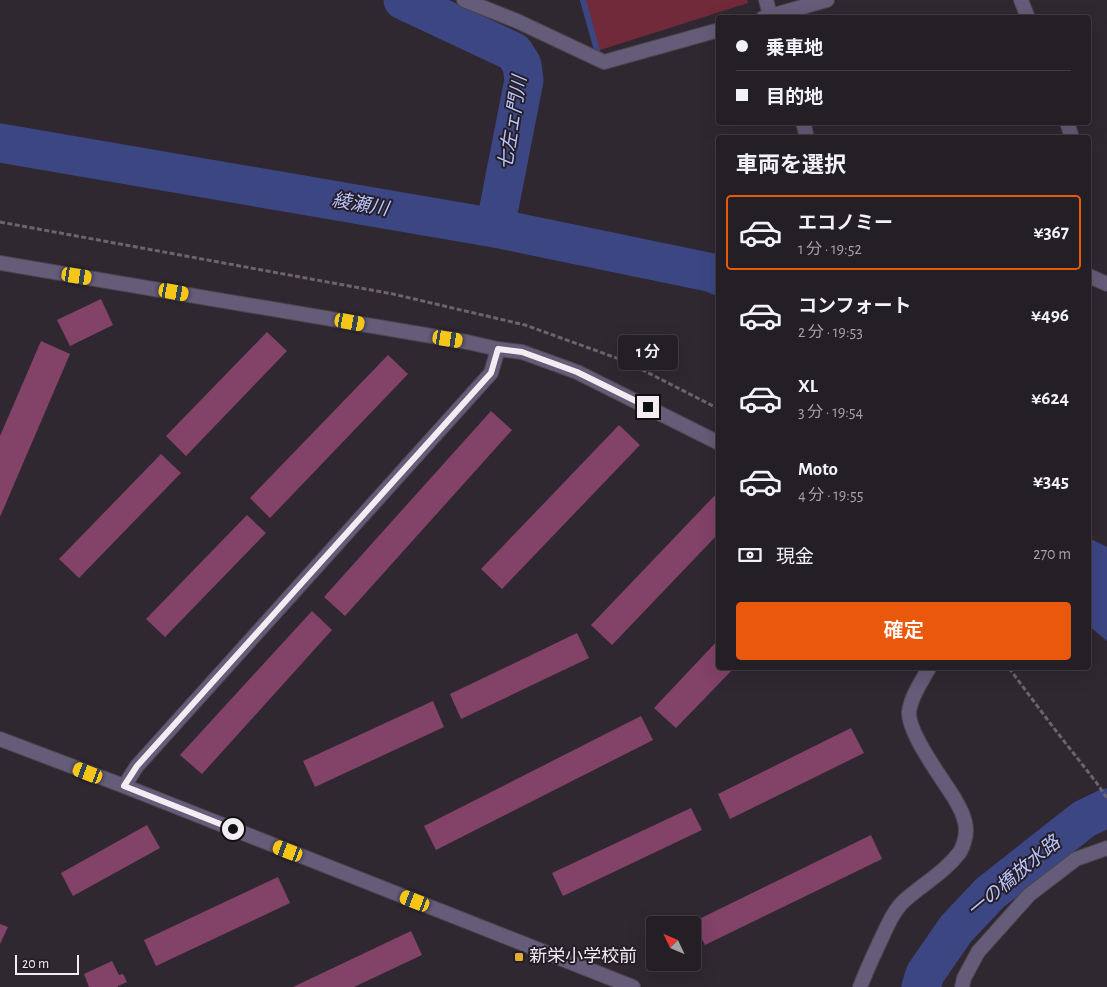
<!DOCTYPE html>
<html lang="ja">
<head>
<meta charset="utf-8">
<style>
	body { margin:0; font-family:"Alegreya Sans","Noto Sans JP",sans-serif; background:#2c272d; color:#f1f3f6; height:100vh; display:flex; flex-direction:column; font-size:19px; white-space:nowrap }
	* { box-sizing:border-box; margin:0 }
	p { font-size:16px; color:#a3a2a7 }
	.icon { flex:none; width:28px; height:28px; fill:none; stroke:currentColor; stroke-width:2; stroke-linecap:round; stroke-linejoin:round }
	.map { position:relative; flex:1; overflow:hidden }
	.details { position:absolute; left:716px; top:135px; width:375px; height:535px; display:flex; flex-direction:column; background:#241e25; border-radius:5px; box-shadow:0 5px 20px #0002,0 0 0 1px #413c42 }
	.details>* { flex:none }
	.top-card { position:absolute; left:716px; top:15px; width:375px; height:110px; border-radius:5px; box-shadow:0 5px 20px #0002,0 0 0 1px #413c42; display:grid; align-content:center; height:110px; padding:0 20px; background:#241e25 }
	.needle { width:32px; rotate:314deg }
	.fabs { position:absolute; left:646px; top:916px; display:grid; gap:10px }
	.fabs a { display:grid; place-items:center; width:55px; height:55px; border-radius:5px; background:#241e25; box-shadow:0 5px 20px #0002,0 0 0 1px #413c42; font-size:25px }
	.scale { position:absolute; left:15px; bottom:12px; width:64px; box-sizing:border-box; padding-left:5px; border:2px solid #f3edf3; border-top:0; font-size:14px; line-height:18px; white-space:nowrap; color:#f3edf3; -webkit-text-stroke:4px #261e27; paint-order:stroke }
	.end { position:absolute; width:22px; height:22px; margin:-11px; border:6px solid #f3edf3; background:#111; box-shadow:0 0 0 2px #111 }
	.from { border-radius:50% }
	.bubble { position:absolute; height:35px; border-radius:5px; background:#241e25; box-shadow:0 5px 20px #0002,0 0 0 1px #413c42; font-size:16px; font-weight:600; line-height:35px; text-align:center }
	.car { position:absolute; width:15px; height:30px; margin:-15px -8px; border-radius:6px; box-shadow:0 0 4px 1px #0007; background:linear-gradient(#f5c518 24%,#345 0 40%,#f5c518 0 76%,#345 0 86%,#f5c518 0) }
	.top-card b { display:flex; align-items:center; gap:18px; height:48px; font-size:19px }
	.top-card b+b { border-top:1px solid #413c42 }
	.top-card i { width:12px; height:12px; background:#f1f3f6 }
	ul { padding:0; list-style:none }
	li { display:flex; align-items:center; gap:15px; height:75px; margin:0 10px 8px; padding:0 10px; border:2px solid transparent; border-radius:5px }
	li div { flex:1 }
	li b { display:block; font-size:19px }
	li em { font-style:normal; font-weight:600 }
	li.active { border-color:#ea580c }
	li>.icon { width:45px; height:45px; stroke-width:1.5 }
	h2 { padding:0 20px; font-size:22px; line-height:60px }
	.pay { display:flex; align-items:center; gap:12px; height:55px; padding:0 20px; font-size:19px }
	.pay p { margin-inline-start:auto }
	.action { display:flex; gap:10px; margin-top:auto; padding:10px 20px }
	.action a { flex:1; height:58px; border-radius:5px; background:#ea580c; color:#fff; font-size:20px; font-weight:600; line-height:58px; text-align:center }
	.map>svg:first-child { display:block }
</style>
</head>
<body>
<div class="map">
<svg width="1107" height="987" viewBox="0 0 1107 987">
	<rect width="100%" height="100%" fill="#302831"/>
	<polygon fill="#702a39" points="580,0 747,0 748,3 597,51"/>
	<polygon fill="#3c4683" points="1089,538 1107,547 1107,641 1089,626"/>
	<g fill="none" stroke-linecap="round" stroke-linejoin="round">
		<polyline stroke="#3c4683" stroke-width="6" points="583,0 598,54"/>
		<g stroke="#3c4683" stroke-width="39">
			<polyline points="403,0 514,52 522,65 524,80 495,228"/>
			<polyline points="0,143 495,228 713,273 719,276"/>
			<polyline points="921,987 925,974 956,929 990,893 1084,819 1107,808"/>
		</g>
	</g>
	<g fill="#834268">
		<polygon points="101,299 113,325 70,346 57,320"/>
		<polygon points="267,332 287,351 186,456 166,436"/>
		<polygon points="41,341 70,354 0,517 0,436"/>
		<polygon points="388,355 408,374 270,518 250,498"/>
		<polygon points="491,411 512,430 345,616 324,597"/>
		<polygon points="619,425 640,445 502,589 481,569"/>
		<polygon points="161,454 181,473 79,578 59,559"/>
		<polygon points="719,491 719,533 612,645 591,625"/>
		<polygon points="247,515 266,533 165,637 146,619"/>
		<polygon points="312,611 332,630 202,774 180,755"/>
		<polygon points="577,633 589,658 461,719 450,694"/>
		<polygon points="719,639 719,668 734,668 676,728 654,708"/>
		<polygon points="433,701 444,727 315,787 303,761"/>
		<polygon points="641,716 653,740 436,850 424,826"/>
		<polygon points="851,728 864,753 730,819 718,794"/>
		<polygon points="691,808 702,830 563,896 552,873"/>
		<polygon points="147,825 160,848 73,896 61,873"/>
		<polygon points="871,835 882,859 705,945 693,922"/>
		<polygon points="278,877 290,903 156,966 144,940"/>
		<polygon points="0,924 8,927 0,944"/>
		<polygon points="411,931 422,955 354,987 293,987"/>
		<polygon points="112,961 119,975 123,974 127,982 118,986 118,987 89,987 84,974"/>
	</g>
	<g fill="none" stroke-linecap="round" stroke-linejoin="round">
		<defs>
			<g id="minor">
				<polyline points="464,0 517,21 604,62 719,30"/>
				<polyline points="766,0 771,18"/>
				<polyline points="1021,0 1028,18"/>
				<polyline points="763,18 827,0"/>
				<polyline points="803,122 807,138"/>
				<polyline points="1067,122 1072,138"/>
				<polyline points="0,263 467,342 498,349 522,352 577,372 719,443"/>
				<polyline points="1089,276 1107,284"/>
				<polyline points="0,739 124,786 633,987"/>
				<polyline points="124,786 137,766 491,373 498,349"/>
				<path d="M860,987c7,-18 15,-35 23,-52 6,-13 12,-26 22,-35 18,-16 40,-28 55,-48 3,-5 6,-15 6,-21 0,-13 -7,-25 -13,-35 -12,-19 -45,-63 -44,-84 2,-16 13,-31 20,-44"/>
				<polyline points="962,987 964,978 978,952 1029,895 1076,859 1107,848"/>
			</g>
		</defs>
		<use href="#minor" stroke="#4b444c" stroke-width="16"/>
		<g stroke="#6b646c" stroke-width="3" stroke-dasharray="5 2.5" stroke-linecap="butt">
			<polyline points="0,222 393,294 525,325 625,361 719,409"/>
			<polyline points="1009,668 1053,727 1096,782 1107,798"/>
		</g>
		<use href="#minor" stroke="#645c78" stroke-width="14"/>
	</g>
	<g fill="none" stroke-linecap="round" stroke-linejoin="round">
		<polyline stroke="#f3edf3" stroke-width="6" points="233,829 124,786 137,766 491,373 498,349 522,352 577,372 648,407"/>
	</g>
	<rect fill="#e5ad35" stroke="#261e27" stroke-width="2" x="514" y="952" width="10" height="10" rx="2.5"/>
	<g text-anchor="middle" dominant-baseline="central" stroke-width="4" stroke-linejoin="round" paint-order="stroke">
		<g font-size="18" fill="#f3edf3" stroke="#261e27" text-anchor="start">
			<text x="529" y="957">新栄小学校前</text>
		</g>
		<g font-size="19" font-style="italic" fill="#b8c5fc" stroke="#261e27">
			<text transform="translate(513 123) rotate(-81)">七左ェ門川</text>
			<text transform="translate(360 205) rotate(10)">綾瀬川</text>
			<text transform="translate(1014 877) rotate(-40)">一の橋放水路</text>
		</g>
	</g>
</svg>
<div class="fabs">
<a><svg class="needle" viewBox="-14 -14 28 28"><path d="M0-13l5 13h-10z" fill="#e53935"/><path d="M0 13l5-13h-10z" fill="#a3a2a7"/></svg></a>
</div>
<div class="scale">20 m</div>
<i class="end from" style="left:233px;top:829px"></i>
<i class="end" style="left:648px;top:407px"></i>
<div class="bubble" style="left:618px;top:335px;width:60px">1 分</div>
<i class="car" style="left:77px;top:276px;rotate:99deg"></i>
<i class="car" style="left:174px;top:292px;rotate:100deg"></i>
<i class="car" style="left:350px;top:322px;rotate:100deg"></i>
<i class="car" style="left:448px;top:339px;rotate:99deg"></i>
<i class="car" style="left:88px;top:773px;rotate:291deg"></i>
<i class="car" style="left:288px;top:851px;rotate:291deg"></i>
<i class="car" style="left:415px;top:901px;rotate:291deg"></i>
<div class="top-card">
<b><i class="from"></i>乗車地</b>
<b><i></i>目的地</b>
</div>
<section class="details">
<h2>車両を選択</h2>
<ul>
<li class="active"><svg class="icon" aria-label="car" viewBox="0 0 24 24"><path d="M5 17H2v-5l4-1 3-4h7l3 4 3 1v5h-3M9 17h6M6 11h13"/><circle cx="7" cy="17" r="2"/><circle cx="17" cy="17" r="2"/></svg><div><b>エコノミー</b><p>1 分 · 19:52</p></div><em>¥367</em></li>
<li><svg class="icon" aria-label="car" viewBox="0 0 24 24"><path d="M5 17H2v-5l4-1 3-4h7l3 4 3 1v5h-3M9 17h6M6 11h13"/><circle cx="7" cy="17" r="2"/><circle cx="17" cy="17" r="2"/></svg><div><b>コンフォート</b><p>2 分 · 19:53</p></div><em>¥496</em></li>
<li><svg class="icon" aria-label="car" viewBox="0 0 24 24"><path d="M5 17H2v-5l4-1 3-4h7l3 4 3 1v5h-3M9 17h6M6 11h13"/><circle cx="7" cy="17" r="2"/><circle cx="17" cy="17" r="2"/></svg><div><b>XL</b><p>3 分 · 19:54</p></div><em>¥624</em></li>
<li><svg class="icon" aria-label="car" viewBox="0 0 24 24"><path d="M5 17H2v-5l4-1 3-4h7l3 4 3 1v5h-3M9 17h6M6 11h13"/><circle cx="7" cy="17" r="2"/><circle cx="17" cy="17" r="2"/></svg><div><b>Moto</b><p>4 分 · 19:55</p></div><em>¥345</em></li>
</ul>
<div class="pay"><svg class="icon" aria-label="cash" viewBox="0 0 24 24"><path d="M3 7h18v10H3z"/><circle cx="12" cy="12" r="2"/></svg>現金<p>270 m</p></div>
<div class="action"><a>確定</a></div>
</section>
</div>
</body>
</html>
